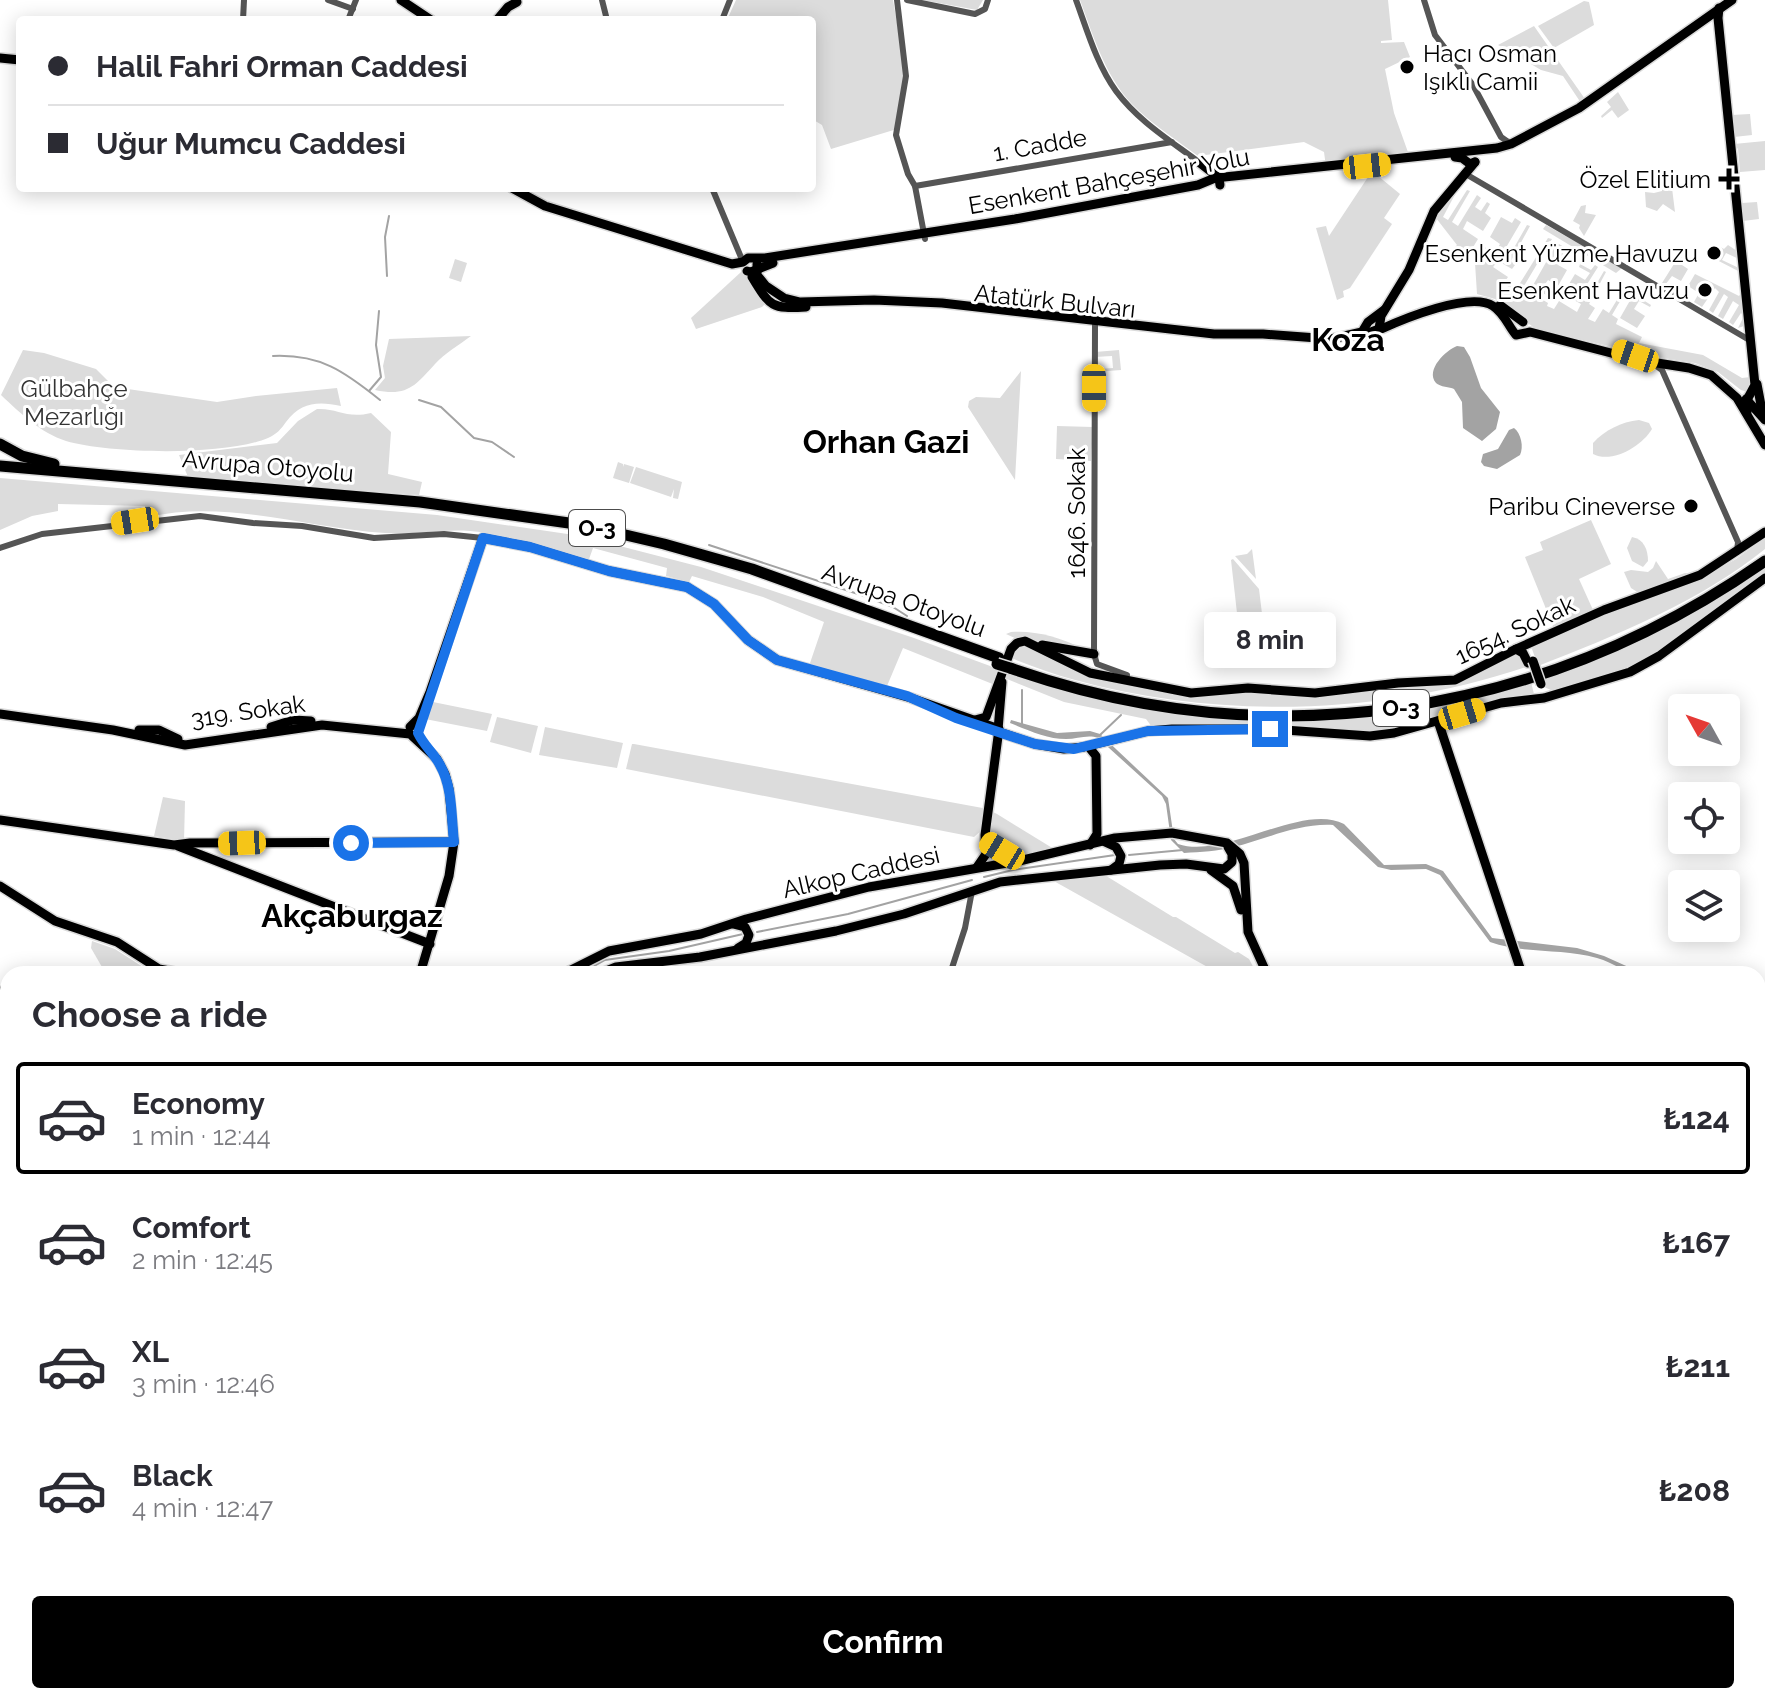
<!DOCTYPE html>
<html lang="en">
<head>
<meta charset="utf-8">
<style>
	body { margin:0; font-family:Raleway,sans-serif; background:#f7f7f7; color:#2b2b33; height:100vh; display:flex; flex-direction:column; font-size:30px; white-space:nowrap }
	* { box-sizing:border-box; margin:0 }
	p { font-size:26px; color:#7c7c81 }
	.icon { flex:none; width:44px; height:44px; fill:none; stroke:currentColor; stroke-width:2; stroke-linecap:round; stroke-linejoin:round }
	.map { position:relative; flex:1; overflow:hidden }
	.drawer { position:absolute; left:0px; top:966px; width:1766px; height:738px; display:flex; flex-direction:column; background:#fff; border-radius:24px 24px 0 0; box-shadow:0 4px 20px #0003 }
	.drawer>* { flex:none }
	.banner { position:absolute; left:16px; top:16px; width:800px; height:176px; border-radius:8px; box-shadow:0 4px 20px #0003; display:grid; align-content:center; height:176px; padding:0 32px; background:#fff }
	.needle { width:52px; rotate:310deg }
	.tools { position:absolute; left:1668px; top:694px; display:grid; gap:16px }
	.tools a { display:grid; place-items:center; width:72px; height:72px; border-radius:8px; background:#fff; box-shadow:0 4px 20px #0003; font-size:40px }
	.end { position:absolute; width:36px; height:36px; margin:-18px; border:10px solid #1a73e8; background:#fff; box-shadow:0 0 0 4px #fff }
	.from { border-radius:50% }
	.bubble { position:absolute; height:56px; border-radius:8px; background:#fff; box-shadow:0 4px 20px #0003; font-size:26px; font-weight:700; line-height:56px; text-align:center }
	.car { position:absolute; width:24px; height:48px; margin:-24px -12px; border-radius:10px; box-shadow:0 0 6px 2px #0007; background:linear-gradient(#f5c518 24%,#345 0 40%,#f5c518 0 76%,#345 0 86%,#f5c518 0) }
	.banner b { display:flex; align-items:center; gap:28px; height:76px; font-size:30px }
	.banner b+b { border-top:2px solid #e1e1e2 }
	.banner i { width:20px; height:20px; background:#2b2b33 }
	ul { padding:0; list-style:none }
	li { display:flex; align-items:center; gap:24px; height:112px; margin:0 16px 12px; padding:0 16px; border:4px solid transparent; border-radius:8px }
	li div { flex:1 }
	li b { display:block; font-size:30px }
	li em { font-style:normal; font-weight:700 }
	li.current { border-color:#000 }
	li>.icon { width:72px; height:72px; stroke-width:1.5 }
	h2 { padding:0 32px; font-size:36px; line-height:96px }
	.primary-button { display:flex; gap:16px; margin-top:auto; padding:16px 32px }
	.primary-button a { flex:1; height:92px; border-radius:8px; background:#000; color:#fff; font-size:32px; font-weight:700; line-height:92px; text-align:center }
	.map>svg:first-child { display:block }
</style>
</head>
<body>
<div class="map">
<svg width="1765" height="1703" viewBox="0 0 1765 1703">
	<rect width="100%" height="100%" fill="#fff"/>
	<g fill="#dcdcdc">
		<polygon points="736,0 893,0 905,68 897,129 831,149 822,125 812,119 812,20 727,20"/>
		<polygon points="922,0 983,0 977,10"/>
		<path d="M1080,0h308l4,40 -11,1v2l23,-1 6,15 -25,12 9,44 15,42 -83,12 -2,-15 -20,-10 -106,14c-20,-15 -42,-29 -60,-46 -31,-28 -44,-72 -58,-110z"/>
		<polygon points="1584,1 1589,2 1594,25 1554,48 1538,26"/>
		<polygon points="1534,26 1585,99 1581,103 1563,76 1541,70 1498,45"/>
		<polygon points="1618,92 1629,110 1618,118 1612,110 1602,118 1601,116 1611,107 1607,102"/>
		<polygon points="1750,114 1752,135 1734,137 1732,115"/>
		<polygon points="1765,141 1765,170 1740,172 1738,149 1734,144"/>
		<polygon points="1372,171 1400,194 1384,218 1392,224 1350,288 1343,291 1344,297 1337,300 1316,228 1326,226 1329,236"/>
		<polygon points="1460,185 1443,217 1448,220 1467,190 1470,191 1452,222 1458,226 1477,195 1481,198 1475,207 1481,211 1487,202 1490,204 1485,213 1491,218 1483,231 1467,221 1463,229 1478,239 1467,257 1465,255 1459,259 1452,250 1457,245 1436,218"/>
		<polygon points="1667,185 1672,188 1675,212 1663,204 1657,211 1646,207 1645,192 1654,193 1662,191 1662,186"/>
		<polygon points="1757,202 1759,219 1743,221 1742,203"/>
		<polygon points="1586,205 1585,213 1596,215 1584,236 1579,228 1580,225 1573,221 1581,206"/>
		<polygon points="1501,217 1512,223 1515,218 1521,222 1501,256 1507,260 1527,225 1530,226 1511,261 1515,265 1512,269 1498,261 1493,267 1508,277 1501,287 1504,291 1510,284 1517,288 1548,238 1552,239 1521,291 1528,294 1557,243 1566,248 1563,255 1573,261 1571,264 1561,258 1558,265 1567,270 1558,286 1548,280 1543,287 1553,294 1551,298 1541,292 1538,297 1548,303 1547,306 1554,309 1559,301 1577,312 1581,304 1563,294 1575,274 1585,280 1590,273 1579,267 1580,264 1591,270 1595,265 1598,267 1579,297 1586,302 1604,271 1606,272 1589,304 1595,308 1588,319 1595,322 1603,309 1609,313 1626,285 1629,286 1612,315 1618,319 1616,324 1642,337 1639,343 1703,355 1742,378 1751,377 1751,388 1748,392 1741,390 1718,372 1695,363 1651,356 1536,329 1495,299 1477,294 1475,263 1478,258 1488,263 1491,258 1481,252 1484,247 1495,252 1500,244 1490,237"/>
		<polygon points="1546,225 1622,268 1616,273 1543,229"/>
		<polygon points="1717,245 1724,249 1728,245 1740,253 1741,260 1726,253 1722,260 1741,269 1742,273 1711,257 1715,257 1718,253 1715,249"/>
		<polygon points="1679,256 1682,258 1679,263 1688,269 1681,281 1672,276 1665,285 1662,283"/>
		<polygon points="455,259 467,263 461,282 449,278"/>
		<polygon points="741,272 750,277 765,304 762,307 696,329 691,318"/>
		<polygon points="1695,274 1739,296 1742,292 1747,325 1738,328 1744,316 1741,313 1733,325 1729,322 1739,305 1733,301 1723,319 1718,316 1728,297 1724,294 1713,313 1709,310 1719,292 1715,288 1702,307 1694,302 1699,293 1688,286"/>
		<polygon points="1636,290 1642,293 1640,298 1651,305 1650,307 1639,301 1634,309 1645,316 1637,328 1620,318"/>
		<path d="M471,336c-12,9 -26,17 -36,28 -20,22 -28,33 -60,26l10,-12 -2,-12 6,-27z"/>
		<path d="M23,350l21,3 52,16 18,18 103,15 39,-6 81,-8 4,18c-23,-5 -40,-4 -55,16 -5,7 -9,12 -18,16 -42,18 -157,16 -202,3 -25,-8 -46,-28 -65,-46z"/>
		<polygon points="1119,350 1121,370 1095,372 1095,364 1098,364 1099,369 1113,368 1112,356 1095,357 1095,352"/>
		<polygon points="1021,371 1015,480 968,407 969,401 976,397 1000,398"/>
		<path d="M317,409c21,-1 29,10 54,4l20,19 -3,42 34,8 -3,13 -231,-18 -9,-22 98,-12 21,-22z"/>
		<path d="M1639,420l10,3 3,6c-10,17 -40,35 -59,25v-11c12,-13 28,-21 46,-23z"/>
		<polygon points="1057,426 1093,427 1091,461 1056,459"/>
		<polygon points="618,462 623,464 623,467 624,464 634,467 629,483 613,478"/>
		<polygon points="636,467 682,482 678,499 673,498 674,489 671,497 630,483"/>
		<path d="M0,478l437,37 144,21 120,31 213,71 87,32 -6,15 -92,-37 -16,38 -78,-20 15,-44 -61,-25 -71,-21 -3,6 -23,-6 1,-8 -74,-20 -5,14c-38,-12 -78,-28 -118,-31 -29,-2 -57,4 -85,2 -78,-5 -159,-34 -237,-16h-3v-11l-87,-2v7l-26,5 -32,14z"/>
		<polygon points="1591,520 1611,564 1579,579 1593,610 1555,631 1525,557 1543,550 1540,542"/>
		<path d="M1632,537c12,2 16,13 16,24l-5,6 -11,-6 -5,-13z"/>
		<path d="M1765,538v11c-64,52 -150,87 -227,117l-6,-17 2,-5 75,-32 84,-29 43,-24z"/>
		<polygon points="1252,549 1256,579 1235,556 1247,554"/>
		<polygon points="1233,559 1259,589 1263,622 1249,620 1238,622 1231,560"/>
		<polygon points="1656,561 1668,579 1685,573 1699,574 1642,595 1631,588 1624,572 1631,570 1648,572 1653,568"/>
		<polygon points="1765,563 1765,573 1643,662 1628,669 1558,689 1551,690 1544,687 1541,679 1595,659 1690,613"/>
		<path d="M1011,632c22,-2 50,5 70,16l-60,-7 -15,-7z"/>
		<path d="M1024,643l63,32 106,19 55,-4 67,5 110,-10h27l62,-33 8,4 4,11c-144,48 -304,53 -451,13 -22,-6 -43,-14 -64,-22z"/>
		<polygon points="1007,672 1088,695 1153,709 1307,719 1531,682 1534,694 1529,697 1393,729 1361,733 1152,727 1146,719 1064,702 1007,679"/>
		<polygon points="433,702 492,714 487,731 425,719"/>
		<polygon points="497,717 538,726 531,753 490,742"/>
		<polygon points="545,727 623,743 617,768 539,755"/>
		<polygon points="632,744 634,744 988,809 983,829 974,837 626,769"/>
		<polygon points="163,797 185,801 184,841 154,836"/>
		<polygon points="993,812 997,814 1054,849 1018,857 987,837"/>
		<polygon points="1103,874 1173,917 1176,917 1235,953 1238,952 1249,959 1257,974 1220,974 1052,880"/>
		<polygon points="92,941 115,949 154,974 106,974 91,948"/>
	</g>
	<g fill="#a3a3a3">
		<path d="M1457,346l7,1 6,10 11,31 19,24 -4,17 -14,12 -19,-13 -1,-26 -8,-13c-4,-2 -14,-2 -18,-6 -11,-13 10,-33 21,-37z"/>
		<path d="M1514,428c7,5 10,19 6,27l-23,14 -13,-3 -3,-4 2,-8 15,-5 11,-19z"/>
		<path d="M1011,720l46,13 33,-2 10,3 68,64 6,41 4,5c47,16 124,-42 166,-20l40,41 42,-1 17,7 49,67 85,10 27,8 40,18c-18,0 -30,-11 -47,-16 -35,-10 -74,-4 -107,-16l-50,-67 -14,-6 -35,1 -13,-3 -45,-42c-34,-2 -67,14 -99,22 -16,4 -33,5 -50,6l-13,-13 -5,-36 -4,-8 -64,-58c-10,-4 -21,1 -32,1 -19,0 -38,-9 -56,-16z"/>
	</g>
	<g fill="none" stroke-linecap="round" stroke-linejoin="round">
		<g stroke="#a3a3a3" stroke-width="2">
			<polyline points="387,276 385,237 389,216"/>
			<path d="M273,356c47,-2 71,15 107,44"/>
			<polyline points="369,391 381,377 376,345 379,311"/>
			<polyline points="419,400 441,407 474,438 492,442 514,457"/>
			<polyline points="709,545 861,595 893,607 907,616"/>
			<polyline points="1022,690 1022,724"/>
			<polyline points="1100,735 1121,715"/>
			<polyline points="1129,855 1183,850"/>
			<polyline points="984,877 1013,870 1115,855"/>
			<polyline points="757,932 848,914 972,880"/>
			<polyline points="580,974 605,960 669,951 743,934"/>
		</g>
		<defs>
			<g id="major">
				<polyline points="401,0 431,20"/>
				<polyline points="1719,8 1718,18 1755,385 1748,398 1747,412"/>
				<polyline points="497,20 508,7 517,2"/>
				<polyline points="0,58 20,60"/>
				<polyline points="1455,157 1462,158 1470,164 1475,162"/>
				<polyline points="1200,163 1219,178 1220,185"/>
				<polyline points="512,188 545,206 732,264 743,262 748,258 765,258 1015,219 1198,185 1215,178 1497,148 1511,144 1579,108 1732,0"/>
				<polyline points="757,264 757,275 766,286 784,298 800,302 874,300 942,303 1214,334 1263,334 1331,339 1362,332 1368,322 1384,310"/>
				<polyline points="747,271 751,272 773,263"/>
				<path d="M752,277c18,30 20,32 54,30"/>
				<polyline points="1500,305 1523,322"/>
				<path d="M1379,330c24,-11 91,-39 114,-24 12,8 15,20 23,29l14,-3 108,28 51,8 22,7 26,23 28,47"/>
				<polyline points="1371,332 1379,329 1381,316 1409,270 1434,211 1475,162"/>
				<polyline points="1358,338 1374,332"/>
				<polyline points="1757,384 1763,416"/>
				<polyline points="1746,399 1765,420"/>
				<polyline points="1042,645 1094,654"/>
				<polyline points="1516,649 1523,653 1528,663"/>
				<polyline points="0,714 113,730 185,745 322,725 410,734 437,759 445,774 449,789 454,842 449,876 420,974"/>
				<polyline points="975,720 986,717 1011,649 1017,643 1025,641 1090,673 1191,693 1248,688 1315,693 1398,683 1455,680 1516,649 1604,610 1700,575 1765,532"/>
				<polyline points="1438,721 1522,974"/>
				<polyline points="271,727 293,720 311,721"/>
				<polyline points="410,727 419,718 430,692 483,538 530,547 609,571 687,587 714,604 748,640 777,660 911,698 999,729 985,835 986,854 977,867"/>
				<polyline points="139,730 159,730 178,739"/>
				<polyline points="998,730 1002,682"/>
				<polyline points="996,731 1035,744 1064,749 1084,747 1148,731 1172,729 1270,729 1370,736 1394,733 1501,703 1544,698 1630,672 1659,656 1765,578"/>
				<polyline points="1088,746 1096,756 1097,834 1090,845"/>
				<polyline points="0,820 174,845 190,843 454,842"/>
				<polyline points="985,841 1019,861"/>
				<polyline points="1105,842 1116,847 1121,856 1119,864 1111,870"/>
				<polyline points="178,846 430,944"/>
				<polyline points="1211,870 1233,886 1241,910"/>
				<polyline points="0,886 55,921 117,942 159,969 185,974"/>
				<polyline points="733,924 745,927 749,935 746,943 738,948"/>
				<polyline points="563,974 609,951 701,934 746,919 869,887 1019,861 1115,838 1172,833 1227,843 1240,854 1244,863 1248,932 1267,974"/>
				<polyline points="599,974 616,967 700,957 836,931 904,914 1000,882 1160,865 1186,864 1224,869 1232,862 1232,854 1228,847"/>
				<polyline points="1622,974 1657,974"/>
				<polyline points="0,991 8,1005"/>
				<polyline points="1758,1024 1765,1030"/>
				<polyline points="0,1144 8,1141"/>
				<polyline points="1758,1481 1765,1477"/>
				<polyline points="1758,1567 1765,1567"/>
				<polyline points="1765,1636 1761,1650 1765,1667"/>
				<polyline points="0,1642 8,1641"/>
				<polyline points="694,1696 700,1703"/>
				<polyline points="1003,1696 1010,1703"/>
				<polyline points="651,1703 651,1696"/>
				<polyline points="1474,1703 1488,1696"/>
			</g>
			<g id="highway">
				<polyline points="0,444 22,456 54,464"/>
				<polyline points="0,466 420,502 583,525 664,544 752,569 999,658"/>
				<path d="M1010,668c259,91 531,50 755,-107"/>
			</g>
		</defs>
		<use href="#major" stroke="#dbdbdb" stroke-width="12"/>
		<use href="#highway" stroke="#dbdbdb" stroke-width="14"/>
		<g stroke="#555" stroke-width="6">
			<polyline points="328,0 353,9"/>
			<polyline points="602,0 607,20"/>
			<polyline points="897,0 906,76 896,135 908,174 915,186 925,239"/>
			<polyline points="907,0 975,14 985,9 988,0"/>
			<path d="M1076,0c11,30 21,65 40,91 22,30 55,50 84,72"/>
			<polyline points="1424,0 1435,35 1473,85 1501,137 1511,144"/>
			<polyline points="243,20 244,0"/>
			<polyline points="348,20 356,0"/>
			<polyline points="722,20 730,0"/>
			<polyline points="1464,173 1751,341"/>
			<polyline points="915,186 1172,142"/>
			<polyline points="712,188 743,262"/>
			<polyline points="1095,325 1094,654 1097,664 1127,675"/>
			<polyline points="1654,364 1662,370 1738,542 1737,552"/>
			<polyline points="0,548 42,534 200,516 253,523 302,526 374,538 444,534 483,538"/>
			<polyline points="950,974 965,928 972,891"/>
			<polyline points="0,1044 8,1043"/>
			<polyline points="1758,1243 1765,1246"/>
			<polyline points="1758,1340 1765,1351"/>
			<polyline points="0,1504 8,1503"/>
			<polyline points="96,1696 96,1703"/>
			<polyline points="751,1696 767,1703"/>
			<polyline points="1133,1696 1137,1703"/>
			<polyline points="1144,1696 1145,1703"/>
			<polyline points="854,1703 862,1696"/>
		</g>
		<use href="#major" stroke="#000" stroke-width="9"/>
		<use href="#highway" stroke="#000" stroke-width="11"/>
		<defs>
			<polyline id="major-bridge" points="1533,661 1541,684"/>
			<polyline id="highway-bridge" points="997,664 1010,668"/>
		</defs>
		<use href="#major-bridge" stroke="#dbdbdb" stroke-width="12" stroke-linecap="butt"/>
		<use href="#highway-bridge" stroke="#dbdbdb" stroke-width="14" stroke-linecap="butt"/>
		<use href="#major-bridge" stroke="#000" stroke-width="9"/>
		<use href="#highway-bridge" stroke="#000" stroke-width="11"/>
	</g>
	<g fill="none" stroke-linecap="round" stroke-linejoin="round">
		<path stroke="#1a73e8" stroke-width="10" d="M351,843l103,-1c-3,-26 -1,-54 -14,-77 -6,-12 -16,-19 -22,-32l65,-195 47,9 79,24 78,16 27,17 34,36 29,20 130,36 49,22 79,26 39,5 74,-18 122,-2"/>
	</g>
	<g fill="#000" stroke="#fff" stroke-width="3">
		<circle cx="1407" cy="67" r="8"/>
		<path d="M1725 167h8v8h8v8h-8v8h-8v-8h-8v-8h8z"/>
		<circle cx="1714" cy="253" r="8"/>
		<circle cx="1705" cy="290" r="8"/>
		<circle cx="1691" cy="506" r="8"/>
	</g>
	<g text-anchor="middle" dominant-baseline="central" stroke-width="6" stroke-linejoin="round" paint-order="stroke">
		<g fill="#fff" stroke="#4c4c4c" stroke-width="2">
			<rect x="569" y="510" width="56" height="36" rx="6"/>
			<rect x="1373" y="690" width="56" height="36" rx="6"/>
		</g>
		<g font-size="22" font-weight="bold" fill="#000">
			<text x="597" y="528">O-3</text>
			<text x="1401" y="708">O-3</text>
		</g>
		<g font-size="24" fill="#000" stroke="#fff" text-anchor="end">
			<text x="1423" y="53" text-anchor="start">Hacı Osman<tspan x="1423" dy="28">Işıklı Camii</tspan></text>
			<text x="1711" y="179">Özel Elitium</text>
			<text x="1698" y="253">Esenkent Yüzme Havuzu</text>
			<text x="1689" y="290">Esenkent Havuzu</text>
			<text x="1675" y="506">Paribu Cineverse</text>
		</g>
		<g font-size="24" fill="#000" stroke="#fff">
			<text transform="translate(1040 145) rotate(-10)">1. Cadde</text>
			<text transform="translate(1109 181) rotate(-10)">Esenkent Bahçeşehir Yolu</text>
			<text transform="translate(1055 301) rotate(6)">Atatürk Bulvarı</text>
			<text transform="translate(268 466) rotate(5)">Avrupa Otoyolu</text>
			<text transform="translate(1076 513) rotate(-90)">1646. Sokak</text>
			<text transform="translate(904 600) rotate(20)">Avrupa Otoyolu</text>
			<text transform="translate(1515 630) rotate(-25)">1654. Sokak</text>
			<text transform="translate(248 711) rotate(-8)">319. Sokak</text>
			<text transform="translate(861 872) rotate(-13)">Alkop Caddesi</text>
		</g>
		<g font-size="24" fill="#333" stroke="#fff">
			<text x="74" y="388">Gülbahçe<tspan x="74" dy="28">Mezarlığı</tspan></text>
		</g>
		<g font-size="32" font-weight="bold" fill="#000" stroke="#fff">
			<text x="1348" y="339">Koza</text>
			<text x="886" y="441">Orhan Gazi</text>
			<text x="352" y="915">Akçaburgaz</text>
		</g>
	</g>
</svg>
<div class="tools">
<a><svg class="needle" viewBox="-14 -14 28 28"><path d="M0-13l5 13h-10z" fill="#e53935"/><path d="M0 13l5-13h-10z" fill="#7c7c81"/></svg></a>
<a><svg class="icon" aria-label="locate" viewBox="0 0 24 24"><circle cx="12" cy="12" r="6"/><path d="M12 2v4M12 18v4M2 12h4M18 12h4"/></svg></a>
<a><svg class="icon" aria-label="layers" viewBox="0 0 24 24"><path d="M12 4l9 5-9 5-9-5zM3 14l9 5 9-5"/></svg></a>
</div>
<i class="end from" style="left:351px;top:843px"></i>
<i class="end" style="left:1270px;top:729px"></i>
<div class="bubble" style="left:1204px;top:612px;width:132px">8 min</div>
<i class="car" style="left:1367px;top:166px;rotate:84deg"></i>
<i class="car" style="left:1635px;top:356px;rotate:289deg"></i>
<i class="car" style="left:1094px;top:388px;rotate:180deg"></i>
<i class="car" style="left:135px;top:521px;rotate:261deg"></i>
<i class="car" style="left:1462px;top:714px;rotate:73deg"></i>
<i class="car" style="left:242px;top:843px;rotate:268deg"></i>
<i class="car" style="left:1002px;top:851px;rotate:301deg"></i>
<div class="banner">
<b><i class="from"></i>Halil Fahri Orman Caddesi</b>
<b><i></i>Uğur Mumcu Caddesi</b>
</div>
<section class="drawer">
<h2>Choose a ride</h2>
<ul>
<li class="current"><svg class="icon" aria-label="car" viewBox="0 0 24 24"><path d="M5 17H2v-5l4-1 3-4h7l3 4 3 1v5h-3M9 17h6M6 11h13"/><circle cx="7" cy="17" r="2"/><circle cx="17" cy="17" r="2"/></svg><div><b>Economy</b><p>1 min · 12:44</p></div><em>₺124</em></li>
<li><svg class="icon" aria-label="car" viewBox="0 0 24 24"><path d="M5 17H2v-5l4-1 3-4h7l3 4 3 1v5h-3M9 17h6M6 11h13"/><circle cx="7" cy="17" r="2"/><circle cx="17" cy="17" r="2"/></svg><div><b>Comfort</b><p>2 min · 12:45</p></div><em>₺167</em></li>
<li><svg class="icon" aria-label="car" viewBox="0 0 24 24"><path d="M5 17H2v-5l4-1 3-4h7l3 4 3 1v5h-3M9 17h6M6 11h13"/><circle cx="7" cy="17" r="2"/><circle cx="17" cy="17" r="2"/></svg><div><b>XL</b><p>3 min · 12:46</p></div><em>₺211</em></li>
<li><svg class="icon" aria-label="car" viewBox="0 0 24 24"><path d="M5 17H2v-5l4-1 3-4h7l3 4 3 1v5h-3M9 17h6M6 11h13"/><circle cx="7" cy="17" r="2"/><circle cx="17" cy="17" r="2"/></svg><div><b>Black</b><p>4 min · 12:47</p></div><em>₺208</em></li>
</ul>
<div class="primary-button"><a>Confirm</a></div>
</section>
</div>
</body>
</html>
